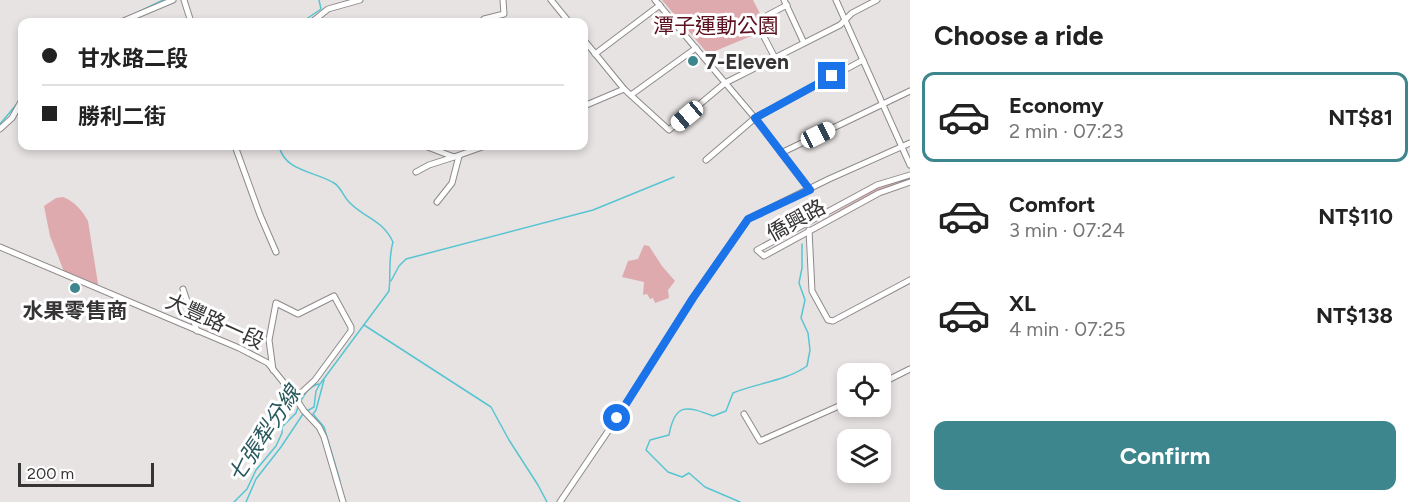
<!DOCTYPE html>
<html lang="en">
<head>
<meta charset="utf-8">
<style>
	body { margin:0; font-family:Figtree,"Noto Sans TC",sans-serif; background:#f6f6f6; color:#222; height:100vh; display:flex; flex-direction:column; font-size:22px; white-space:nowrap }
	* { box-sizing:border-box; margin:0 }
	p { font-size:20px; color:#767676 }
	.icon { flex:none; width:33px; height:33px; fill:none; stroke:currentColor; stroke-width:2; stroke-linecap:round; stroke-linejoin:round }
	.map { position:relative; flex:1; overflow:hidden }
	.sheet { display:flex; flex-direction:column; background:#fff; width:510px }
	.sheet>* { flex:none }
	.top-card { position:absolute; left:18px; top:18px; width:570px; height:132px; border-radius:12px; box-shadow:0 3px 9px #0003; display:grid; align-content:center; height:132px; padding:0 24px; background:#fff }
	.tools { position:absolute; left:837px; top:363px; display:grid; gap:12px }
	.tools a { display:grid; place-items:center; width:54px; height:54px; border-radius:12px; background:#fff; box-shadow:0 3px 9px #0003; font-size:30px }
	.scale { position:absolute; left:18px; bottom:15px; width:136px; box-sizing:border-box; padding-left:6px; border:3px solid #363434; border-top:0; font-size:16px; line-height:21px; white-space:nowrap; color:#363434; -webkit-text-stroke:4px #fff; paint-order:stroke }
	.end { position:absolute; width:27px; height:27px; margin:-14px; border:8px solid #1a73e8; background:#fff; box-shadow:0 0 0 3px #fff }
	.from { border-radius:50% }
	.car { position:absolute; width:18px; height:36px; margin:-18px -9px; border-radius:8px; box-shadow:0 0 4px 2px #0007; background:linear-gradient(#fff 24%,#345 0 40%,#fff 0 76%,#345 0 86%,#fff 0) }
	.top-card b { display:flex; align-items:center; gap:21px; height:57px; font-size:22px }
	.top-card b+b { border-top:2px solid #e0e0e0 }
	.top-card i { width:15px; height:15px; background:#222 }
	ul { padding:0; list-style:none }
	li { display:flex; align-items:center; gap:18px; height:90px; margin:0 12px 9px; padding:0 12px; border:3px solid transparent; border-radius:12px }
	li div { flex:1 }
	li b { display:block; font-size:22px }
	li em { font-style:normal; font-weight:700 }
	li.selected { border-color:#3e868d }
	li>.icon { width:54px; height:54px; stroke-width:1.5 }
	h2 { padding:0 24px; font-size:27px; line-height:72px }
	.action { display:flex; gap:12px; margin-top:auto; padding:12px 24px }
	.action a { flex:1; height:69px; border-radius:12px; background:#3e868d; color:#fff; font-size:24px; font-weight:700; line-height:69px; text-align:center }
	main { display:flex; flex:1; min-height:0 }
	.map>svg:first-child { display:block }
</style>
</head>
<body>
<main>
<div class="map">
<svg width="910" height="502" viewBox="0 0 910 502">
	<rect width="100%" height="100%" fill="#e8e3e3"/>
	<g fill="#deaaad">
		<polygon points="662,0 753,0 768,29 708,54"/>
		<polygon points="907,178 906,180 879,190 813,225 878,188"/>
		<path d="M63,197c11,4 19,13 25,24l11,69 -34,-16 -15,-38 -6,-30 12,-8z"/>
		<polygon points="644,245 649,246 662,266 675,281 668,290 669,298 655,303 653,298 650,299 647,294 643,295 644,282 622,277 628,261 638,259"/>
	</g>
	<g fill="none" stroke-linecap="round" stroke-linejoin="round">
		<g stroke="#57c5d1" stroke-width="1.5">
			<polyline points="134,14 163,0"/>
			<polyline points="302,22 321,9 319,0"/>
			<polyline points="0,124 16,105"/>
			<path d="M279,146c6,26 36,25 55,37 7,4 9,13 15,19 15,16 33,17 44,40 -5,16 -2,32 -4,49l-69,93 -4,7 -2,16 -7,4"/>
			<polyline points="391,281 399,266 406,259 593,210 674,177"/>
			<polyline points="364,325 491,407 509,440 538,485 547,502"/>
			<polyline points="324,380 316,410 313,414 324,427 340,481"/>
			<path d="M300,403c4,-9 9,-17 19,-19"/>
			<polyline points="234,502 247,489 256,470 276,446 282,433 282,427 296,413 298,407"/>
			<polyline points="246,502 256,479 281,447 303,414"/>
			<path d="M740,502l-35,-15 -16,-14 -7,4 -14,-5 -22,-22 4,-10 19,-5c6,-33 18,-29 44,-19l13,-5 7,-18c24,-10 53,-12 74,-27l3,-16 -2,-17 -7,-15 4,-18 -6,-17 3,-15v-24"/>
		</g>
		<defs>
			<g id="minor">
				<polyline points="184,0 191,22"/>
				<polyline points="551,0 569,22"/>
				<polyline points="655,0 755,118 810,190"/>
				<polyline points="784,0 804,43"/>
				<polyline points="836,0 910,165"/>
				<polyline points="768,15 787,5"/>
				<polyline points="121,22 173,0"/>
				<polyline points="312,22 328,9 360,0"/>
				<polyline points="481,22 484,19 504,14 503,0"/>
				<polyline points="762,33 775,58"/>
				<polyline points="584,40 624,89 669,130 725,83 840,25 852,13 877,0"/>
				<polyline points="595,54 660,5"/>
				<polyline points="631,95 696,48"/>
				<polyline points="584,106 624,89"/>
				<polyline points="0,129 12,118 22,100"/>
				<polyline points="235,146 260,215 276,252"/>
				<polyline points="425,146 454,157 485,146"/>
				<polyline points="781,153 910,91"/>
				<polyline points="706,160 755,118 863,60"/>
				<polyline points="416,172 429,165 454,157"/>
				<polyline points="910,175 877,185 757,250 764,256 879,193 910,182"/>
				<polyline points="437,202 452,183 459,156"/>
				<polyline points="809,230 812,291 828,320 833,321 910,280"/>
				<polyline points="0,247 239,348 268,363 292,393 304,411 319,427 324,437 343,502"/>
				<polyline points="183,289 197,331"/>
				<polyline points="273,370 269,340 276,303 298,314 334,296 351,327 351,331 315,380 301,393 297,401"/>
				<polyline points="880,384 910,369"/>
				<polyline points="744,414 760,441 848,402"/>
				<polyline points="560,502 617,418 693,298 748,219 829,179 910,143"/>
			</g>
		</defs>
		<use href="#minor" stroke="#8f8a8a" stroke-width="7"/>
		<use href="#minor" stroke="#fff" stroke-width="5"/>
	</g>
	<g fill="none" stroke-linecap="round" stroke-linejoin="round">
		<polyline stroke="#1a73e8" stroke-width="8" points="617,418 693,298 748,219 810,190 755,118 832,76"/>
	</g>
	<g fill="#3e868d" stroke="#fff" stroke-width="2">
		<circle cx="693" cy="61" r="6"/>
		<circle cx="75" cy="288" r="6"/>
	</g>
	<g text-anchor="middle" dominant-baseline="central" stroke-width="6" stroke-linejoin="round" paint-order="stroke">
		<g font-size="21" fill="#5b111f" stroke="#fff">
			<text x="716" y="25">潭子運動公園</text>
		</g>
		<g font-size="21" font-weight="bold" fill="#363434" stroke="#fff" text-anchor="start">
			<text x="705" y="61">7-Eleven</text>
			<text x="75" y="310" text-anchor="middle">水果零售商</text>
		</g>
		<g font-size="21" fill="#363434" stroke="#fff">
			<text transform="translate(796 220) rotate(-29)">僑興路</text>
			<text transform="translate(215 321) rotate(24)">大豐路一段</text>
		</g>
		<g font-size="22" font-style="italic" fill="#28585d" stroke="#fff">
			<text transform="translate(264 434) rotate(-56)">七張犁分線</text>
		</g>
	</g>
</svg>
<div class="tools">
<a><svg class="icon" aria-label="locate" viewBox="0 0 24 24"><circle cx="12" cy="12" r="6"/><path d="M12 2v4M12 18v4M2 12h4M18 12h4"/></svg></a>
<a><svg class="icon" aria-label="layers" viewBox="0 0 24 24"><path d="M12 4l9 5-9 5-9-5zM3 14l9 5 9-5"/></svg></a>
</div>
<div class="scale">200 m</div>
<i class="end from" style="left:617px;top:418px"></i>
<i class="end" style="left:832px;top:76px"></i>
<i class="car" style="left:687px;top:116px;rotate:230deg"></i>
<i class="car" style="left:818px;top:135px;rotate:64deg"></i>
<div class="top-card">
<b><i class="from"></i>甘水路二段</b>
<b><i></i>勝利二街</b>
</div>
</div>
<section class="sheet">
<h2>Choose a ride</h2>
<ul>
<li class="selected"><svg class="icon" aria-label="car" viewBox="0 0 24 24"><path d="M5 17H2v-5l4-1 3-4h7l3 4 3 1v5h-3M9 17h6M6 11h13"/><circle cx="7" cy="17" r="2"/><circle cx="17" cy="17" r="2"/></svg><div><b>Economy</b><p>2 min · 07:23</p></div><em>NT$81</em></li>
<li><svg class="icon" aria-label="car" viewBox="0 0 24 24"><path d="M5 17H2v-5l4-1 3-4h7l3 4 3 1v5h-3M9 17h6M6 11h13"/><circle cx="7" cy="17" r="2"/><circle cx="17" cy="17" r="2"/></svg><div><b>Comfort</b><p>3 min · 07:24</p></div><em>NT$110</em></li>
<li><svg class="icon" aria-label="car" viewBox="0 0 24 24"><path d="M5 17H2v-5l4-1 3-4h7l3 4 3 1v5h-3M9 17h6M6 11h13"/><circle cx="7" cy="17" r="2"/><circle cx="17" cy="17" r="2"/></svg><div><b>XL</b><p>4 min · 07:25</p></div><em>NT$138</em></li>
</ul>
<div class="action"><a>Confirm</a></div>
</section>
</main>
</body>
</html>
